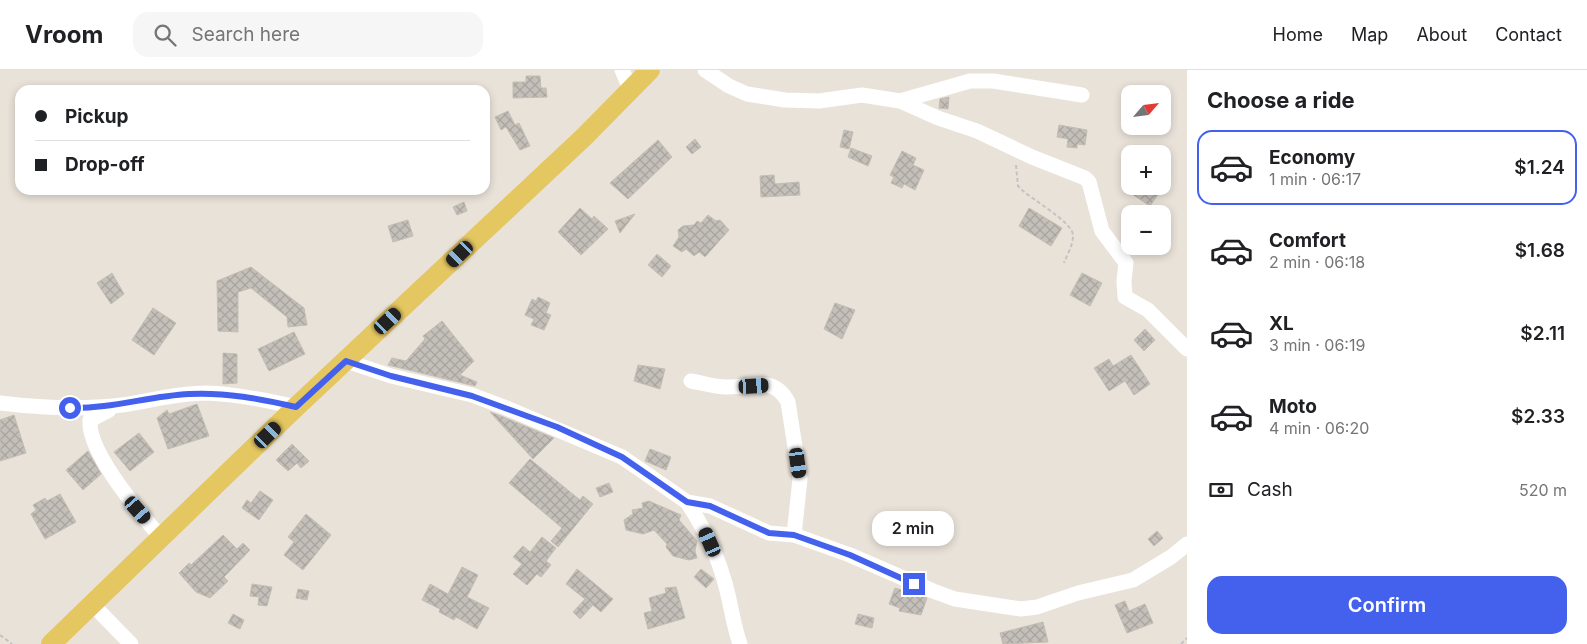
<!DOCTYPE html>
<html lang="en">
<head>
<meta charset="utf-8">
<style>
	body { margin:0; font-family:Inter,sans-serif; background:#f6f6f6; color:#202124; height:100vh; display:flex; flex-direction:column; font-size:19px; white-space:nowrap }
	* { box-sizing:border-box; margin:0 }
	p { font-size:16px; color:#757577 }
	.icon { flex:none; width:28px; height:28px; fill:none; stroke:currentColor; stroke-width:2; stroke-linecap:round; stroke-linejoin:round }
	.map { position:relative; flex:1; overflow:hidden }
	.details { display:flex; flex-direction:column; background:#fff; width:400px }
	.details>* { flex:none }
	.guide { position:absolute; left:15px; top:15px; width:475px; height:110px; border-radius:15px; box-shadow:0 2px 8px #0003; display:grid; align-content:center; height:110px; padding:0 20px; background:#fff }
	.needle { width:32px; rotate:62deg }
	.tools { position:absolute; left:1121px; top:15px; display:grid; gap:10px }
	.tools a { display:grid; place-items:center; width:50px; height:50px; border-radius:10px; background:#fff; box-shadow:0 2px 8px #0003; font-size:25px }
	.end { position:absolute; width:22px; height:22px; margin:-11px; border:6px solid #4361ec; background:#fff; box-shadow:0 0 0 2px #fff }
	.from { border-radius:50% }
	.bubble { position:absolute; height:35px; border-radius:15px; background:#fff; box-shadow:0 2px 8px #0003; font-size:16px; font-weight:600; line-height:35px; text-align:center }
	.car { position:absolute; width:15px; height:30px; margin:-15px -8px; border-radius:6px; box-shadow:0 0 4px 1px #0007; background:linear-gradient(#222 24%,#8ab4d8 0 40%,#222 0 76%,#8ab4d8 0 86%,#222 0) }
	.guide b { display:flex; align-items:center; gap:18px; height:48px; font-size:19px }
	.guide b+b { border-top:1px solid #e0e0e0 }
	.guide i { width:12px; height:12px; background:#202124 }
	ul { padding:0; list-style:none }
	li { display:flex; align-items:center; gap:15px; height:75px; margin:0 10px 8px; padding:0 10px; border:2px solid transparent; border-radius:15px }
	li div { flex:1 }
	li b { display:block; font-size:19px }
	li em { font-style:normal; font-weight:600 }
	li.selected { border-color:#4361ec }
	li>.icon { width:45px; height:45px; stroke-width:1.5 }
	h2 { padding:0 20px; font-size:22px; line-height:60px }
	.pay { display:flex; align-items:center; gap:12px; height:55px; padding:0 20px; font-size:19px }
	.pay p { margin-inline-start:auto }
	.action { display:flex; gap:10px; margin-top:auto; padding:10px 20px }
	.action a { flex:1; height:58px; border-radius:15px; background:#4361ec; color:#fff; font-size:20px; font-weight:600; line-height:58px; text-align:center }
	header { display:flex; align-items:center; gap:30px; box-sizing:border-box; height:70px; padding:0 25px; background:#fff; border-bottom:1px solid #e0e0e0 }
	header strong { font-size:24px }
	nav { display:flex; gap:28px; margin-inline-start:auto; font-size:18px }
	.search { width:350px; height:45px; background:#f6f6f6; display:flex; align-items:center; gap:12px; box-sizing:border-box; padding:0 18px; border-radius:15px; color:#757577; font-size:19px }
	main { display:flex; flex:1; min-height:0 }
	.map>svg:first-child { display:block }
</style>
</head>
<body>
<header>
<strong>Vroom</strong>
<div class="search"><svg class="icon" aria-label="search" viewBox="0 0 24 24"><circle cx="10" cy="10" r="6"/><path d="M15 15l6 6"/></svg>Search here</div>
<nav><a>Home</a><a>Map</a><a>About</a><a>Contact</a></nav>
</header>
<main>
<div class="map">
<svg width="1187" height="574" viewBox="0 0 1187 574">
	<defs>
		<pattern id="building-cross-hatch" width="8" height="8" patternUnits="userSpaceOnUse" patternTransform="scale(1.25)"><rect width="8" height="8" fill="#c4bfb9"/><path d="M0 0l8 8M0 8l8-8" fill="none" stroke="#a8a49f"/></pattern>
	</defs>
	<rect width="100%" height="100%" fill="#e9e2d9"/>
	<g fill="url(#building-cross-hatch)" stroke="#c3beb3">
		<polygon points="526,6 540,6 541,18 546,18 547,27 513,28 513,12 526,12"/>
		<polygon points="949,27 948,39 939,38 940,29"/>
		<polygon points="508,41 515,55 519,53 530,76 520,80 506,57 501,60 495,47"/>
		<polygon points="1059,55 1087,60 1085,75 1077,74 1077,78 1067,77 1068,69 1057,67"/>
		<polygon points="844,60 853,62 849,79 840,77"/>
		<polygon points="695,69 701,77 692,84 686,77"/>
		<polygon points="658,70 672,87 628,129 610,113"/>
		<polygon points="851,78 872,86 868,96 848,87"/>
		<polygon points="902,81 916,88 913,95 924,100 915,120 904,114 902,118 891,113 894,107 890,105"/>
		<polygon points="774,105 775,114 799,112 800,125 761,127 760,106"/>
		<polygon points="1138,116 1164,116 1150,136 1132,124"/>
		<polygon points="464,132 467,141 457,145 453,137"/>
		<polygon points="580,138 592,149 594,146 608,159 581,185 558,162"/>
		<polygon points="1029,138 1062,158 1051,176 1019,156"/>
		<polygon points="635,144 620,163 615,151"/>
		<polygon points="708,145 716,151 720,150 729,160 705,187 699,182 694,186 686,179 682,182 673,176 679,167 678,160 683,156 694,155 697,151 701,153"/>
		<polygon points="408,150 413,166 393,172 388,156"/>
		<polygon points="657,184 671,196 662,207 648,195"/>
		<polygon points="251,197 304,238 307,255 288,257 287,247 251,218 238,222 238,262 218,261 217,211"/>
		<polygon points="112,203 124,224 111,234 97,213"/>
		<polygon points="1082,203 1102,213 1090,236 1070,225"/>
		<polygon points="538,227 550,233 546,243 551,245 544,260 531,255 534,249 525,245 532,229 536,231"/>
		<polygon points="835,233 855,240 842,269 824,259"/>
		<polygon points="153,238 176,253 154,285 132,270"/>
		<polygon points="442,251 474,291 460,305 477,312 475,316 388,295 392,288 406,291 425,269 423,266"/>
		<polygon points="1145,259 1155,270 1144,281 1134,270"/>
		<polygon points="294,262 305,284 269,301 258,279"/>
		<polygon points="223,283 237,284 237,313 223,314"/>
		<polygon points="1131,285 1150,314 1134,325 1125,311 1109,321 1094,298 1109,289 1113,296"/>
		<polygon points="638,295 665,299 660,319 634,311"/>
		<polygon points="197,334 209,366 168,379 157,348 167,340 169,344"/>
		<polygon points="490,342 501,346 554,368 533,389"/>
		<polygon points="14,345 26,383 0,391 0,350"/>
		<polygon points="139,363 154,382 130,401 114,382"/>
		<polygon points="292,374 309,391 301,398 297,393 288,401 276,390"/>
		<polygon points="650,379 671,387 666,400 645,391"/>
		<polygon points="88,381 101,404 83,420 66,400"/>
		<polygon points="530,389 580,430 583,426 593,434 558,477 551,471 562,458 509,413"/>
		<polygon points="609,413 613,422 600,427 596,418"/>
		<polygon points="260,421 273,430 259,450 242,438 247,430 251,433"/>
		<polygon points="60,424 76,452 45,469 31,444 36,440 33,435 45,428 47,431"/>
		<polygon points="649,431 681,445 679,450 697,471 695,481 697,488 689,490 673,486 666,477 667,474 654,460 643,464 626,460 624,450 633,444 632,440 643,438 642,433"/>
		<polygon points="306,444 331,465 303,500 284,485 294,472 288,467"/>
		<polygon points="1157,461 1163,468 1154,476 1148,469"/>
		<polygon points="223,465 237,479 243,473 250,480 224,507 228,511 210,528 196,522 179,503 189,493 191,495"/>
		<polygon points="542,467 556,478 546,491 551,495 541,507 537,504 527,515 513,504 522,494 513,487 523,476 530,482"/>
		<polygon points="462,497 478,505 467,527 489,538 477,559 456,547 454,550 439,542 440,539 422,530 430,514 448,524"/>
		<polygon points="577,499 613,529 601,542 593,535 580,549 573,542 585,529 566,514"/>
		<polygon points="701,499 714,509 706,518 694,507"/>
		<polygon points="252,514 272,517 267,536 258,535 259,527 250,526"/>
		<polygon points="676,517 685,548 648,559 644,543 652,541 649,528 666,523 665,518"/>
		<polygon points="895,518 927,528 921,545 899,541 900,538 889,534"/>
		<polygon points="298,519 309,521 307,530 296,528"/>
		<polygon points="1125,531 1129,541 1145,534 1153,553 1127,563 1115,535"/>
		<polygon points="233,544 244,550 240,559 228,553"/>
		<polygon points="858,544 874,548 872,558 855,554"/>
		<polygon points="1043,552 1048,572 1003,574 1000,563"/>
	</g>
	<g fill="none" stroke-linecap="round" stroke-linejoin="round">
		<g stroke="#c3c3c3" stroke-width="2" stroke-dasharray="4 2.5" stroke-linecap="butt">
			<path d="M1016,95l2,21c10,12 56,36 55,50 0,9 -6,19 -9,27"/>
			<polyline points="0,565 12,574"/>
			<polyline points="1181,574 1187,568"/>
		</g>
		<g stroke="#fff" stroke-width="15">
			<polyline points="622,0 631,21"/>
			<polyline points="705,0 729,16 747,24 785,30 819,31 862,25 900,31 938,48 977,61 1032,87 1085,108 1089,112 1102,161 1126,193 1124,211 1125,227 1148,240 1187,279"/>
			<polyline points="900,31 970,11 993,11 1082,25"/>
			<polyline points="346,291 391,306 472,325 504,337 622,387 687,432 710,436 769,463 794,465 850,485 933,521 955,529 1021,539 1037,537 1078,523 1133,510 1171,487 1187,474"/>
			<path d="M691,311c12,2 23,6 35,6 25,1 47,-13 62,15l12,77 -6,56"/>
			<path d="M0,333c41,5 81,7 122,2 28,-4 55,-12 84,-12 30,1 60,7 90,14"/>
			<path d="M109,340l-19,10c-3,32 51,94 72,119"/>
			<path d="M687,432c17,26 30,51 38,81 6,21 8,41 15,61"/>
			<polyline points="92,534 131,574"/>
		</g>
		<polyline stroke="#e5c761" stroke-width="20" points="51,574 296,337 585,66 650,0"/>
	</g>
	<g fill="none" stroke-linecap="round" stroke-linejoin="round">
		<path stroke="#4361ec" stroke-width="6" d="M70,338c41,1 79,-12 119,-14 36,-2 72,5 107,13l50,-46 45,15 81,20 85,31 65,30 65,45 23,4 59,27 25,2 56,20 64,29"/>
	</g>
</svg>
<div class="tools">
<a><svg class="needle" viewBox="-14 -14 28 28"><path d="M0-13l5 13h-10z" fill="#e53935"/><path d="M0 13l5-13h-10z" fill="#757577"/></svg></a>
<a>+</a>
<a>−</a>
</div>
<i class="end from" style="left:70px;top:338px"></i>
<i class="end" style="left:914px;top:514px"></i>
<div class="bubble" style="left:872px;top:441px;width:82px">2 min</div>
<i class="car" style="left:460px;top:184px;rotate:226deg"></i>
<i class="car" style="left:388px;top:251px;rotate:47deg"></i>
<i class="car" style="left:754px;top:316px;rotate:87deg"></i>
<i class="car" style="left:268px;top:365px;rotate:46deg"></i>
<i class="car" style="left:798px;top:393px;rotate:172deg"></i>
<i class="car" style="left:138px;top:440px;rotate:139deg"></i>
<i class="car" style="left:710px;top:472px;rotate:336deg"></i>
<div class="guide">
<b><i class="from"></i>Pickup</b>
<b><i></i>Drop-off</b>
</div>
</div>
<section class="details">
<h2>Choose a ride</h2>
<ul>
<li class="selected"><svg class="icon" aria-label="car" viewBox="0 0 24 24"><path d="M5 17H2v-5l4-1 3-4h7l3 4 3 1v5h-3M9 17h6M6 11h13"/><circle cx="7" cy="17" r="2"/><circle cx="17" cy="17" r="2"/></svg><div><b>Economy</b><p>1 min · 06:17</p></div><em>$1.24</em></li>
<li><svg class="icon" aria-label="car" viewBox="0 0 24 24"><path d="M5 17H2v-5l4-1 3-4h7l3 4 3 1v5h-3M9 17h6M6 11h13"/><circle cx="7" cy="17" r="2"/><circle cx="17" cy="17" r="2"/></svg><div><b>Comfort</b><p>2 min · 06:18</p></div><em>$1.68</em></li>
<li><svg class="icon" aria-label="car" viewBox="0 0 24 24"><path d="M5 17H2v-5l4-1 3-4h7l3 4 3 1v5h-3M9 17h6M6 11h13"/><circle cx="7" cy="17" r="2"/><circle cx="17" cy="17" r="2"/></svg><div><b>XL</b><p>3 min · 06:19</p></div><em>$2.11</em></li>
<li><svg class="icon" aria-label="car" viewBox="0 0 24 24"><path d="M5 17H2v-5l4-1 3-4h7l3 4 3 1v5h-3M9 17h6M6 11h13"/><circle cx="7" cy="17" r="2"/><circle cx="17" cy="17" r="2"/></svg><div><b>Moto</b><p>4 min · 06:20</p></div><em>$2.33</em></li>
</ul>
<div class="pay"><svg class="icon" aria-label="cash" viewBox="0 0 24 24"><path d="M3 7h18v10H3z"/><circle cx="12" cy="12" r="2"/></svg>Cash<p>520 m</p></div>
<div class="action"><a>Confirm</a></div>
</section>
</main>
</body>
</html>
